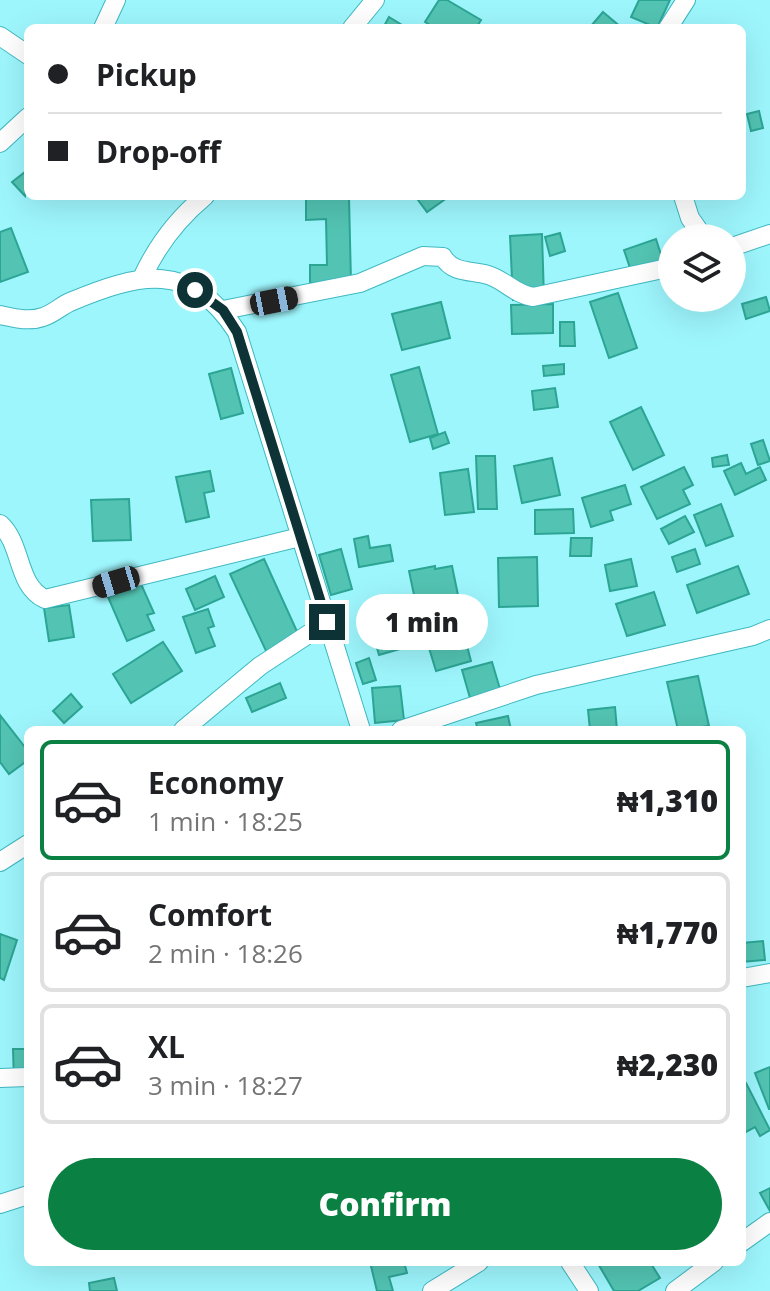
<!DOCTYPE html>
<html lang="en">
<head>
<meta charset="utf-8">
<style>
	body { margin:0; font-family:"Open Sans",sans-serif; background:#f2f2f2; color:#202124; height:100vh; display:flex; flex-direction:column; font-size:30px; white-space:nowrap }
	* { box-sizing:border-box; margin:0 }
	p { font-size:26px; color:#757577 }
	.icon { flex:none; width:44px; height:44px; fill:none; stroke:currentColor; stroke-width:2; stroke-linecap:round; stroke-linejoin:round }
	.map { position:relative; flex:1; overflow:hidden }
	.details { position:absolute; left:24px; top:726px; width:722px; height:540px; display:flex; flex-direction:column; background:#fff; border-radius:12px; box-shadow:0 8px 32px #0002 }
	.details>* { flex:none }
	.top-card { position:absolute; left:24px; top:24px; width:722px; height:176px; border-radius:12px; box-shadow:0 8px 32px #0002; display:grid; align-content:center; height:176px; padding:0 24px; background:#fff }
	.buttons { position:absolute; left:658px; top:224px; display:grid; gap:16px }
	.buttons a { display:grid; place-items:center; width:88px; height:88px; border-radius:50%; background:#fff; box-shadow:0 8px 32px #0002; font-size:40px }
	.end { position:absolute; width:36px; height:36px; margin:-18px; border:10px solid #0d3336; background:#fff; box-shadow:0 0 0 4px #fff }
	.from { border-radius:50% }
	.bubble { position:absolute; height:56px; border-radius:28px; background:#fff; box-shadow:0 8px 32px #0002; font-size:26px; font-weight:800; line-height:56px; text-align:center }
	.car { position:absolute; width:24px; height:48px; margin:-24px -12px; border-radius:10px; box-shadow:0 0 6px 2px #0007; background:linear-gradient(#222 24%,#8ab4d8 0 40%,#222 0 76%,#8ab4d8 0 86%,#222 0) }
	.top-card b { display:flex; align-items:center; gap:28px; height:76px; font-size:30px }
	.top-card b+b { border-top:2px solid #e0e0e0 }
	.top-card i { width:20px; height:20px; background:#202124 }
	ul { padding:14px 0 0; list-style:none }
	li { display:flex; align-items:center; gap:24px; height:120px; margin:0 16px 12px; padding:0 8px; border:4px solid #e0e0e0; border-radius:12px }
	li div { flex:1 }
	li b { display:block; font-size:30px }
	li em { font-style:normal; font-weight:800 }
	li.on { border-color:#0b8043 }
	li>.icon { width:72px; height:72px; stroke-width:1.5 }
	.cta { display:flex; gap:16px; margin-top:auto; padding:16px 24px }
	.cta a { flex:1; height:92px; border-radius:48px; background:#0b8043; color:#fff; font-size:32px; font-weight:800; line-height:92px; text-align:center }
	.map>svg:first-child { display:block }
</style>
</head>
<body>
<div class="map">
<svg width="770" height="1291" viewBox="0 0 770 1291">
	<rect width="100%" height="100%" fill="#9ef6fd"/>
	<g fill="#53c4b3" stroke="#2ca595" stroke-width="2">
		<polygon points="439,0 447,0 481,20 476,28 435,28 425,22"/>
		<polygon points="639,0 670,0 657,28 631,17"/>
		<polygon points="603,12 622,28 593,28 591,26"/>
		<polygon points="389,17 407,28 383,28"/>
		<polygon points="759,111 763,128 751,131 747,114"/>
		<polygon points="25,172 28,176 25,196 12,182"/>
		<polygon points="424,196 441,196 444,200 427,212 418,200"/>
		<polygon points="349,198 351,282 310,283 310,265 327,265 326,219 306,220 306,199"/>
		<polygon points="11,228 28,272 0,282 0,232"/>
		<polygon points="560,233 565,251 550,256 545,237"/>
		<polygon points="542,234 544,298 513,300 510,236"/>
		<polygon points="656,239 664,264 632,274 624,250"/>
		<polygon points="618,293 637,348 609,358 590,302"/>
		<polygon points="766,297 770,311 746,319 742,304"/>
		<polygon points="441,302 450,338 402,350 392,314"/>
		<polygon points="553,304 553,333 512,334 511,305"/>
		<polygon points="560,322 574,322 575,346 560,346"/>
		<polygon points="564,364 564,374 544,376 543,366"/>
		<polygon points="419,367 438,434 410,442 391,375"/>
		<polygon points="231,368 243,413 221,419 209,374"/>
		<polygon points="555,388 558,407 534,410 532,391"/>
		<polygon points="641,407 664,455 633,470 610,422"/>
		<polygon points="445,432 449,443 433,449 430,438"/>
		<polygon points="763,440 770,461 758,465 751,444"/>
		<polygon points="727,455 729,465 713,467 712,458"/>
		<polygon points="476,456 495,456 497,509 478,509"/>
		<polygon points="552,458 560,495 522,503 514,466"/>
		<polygon points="741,463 746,474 760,467 766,480 735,495 724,471"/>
		<polygon points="684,467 693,485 683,490 690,504 657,519 641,487"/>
		<polygon points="468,469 474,512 445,515 440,473"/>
		<polygon points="210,471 214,491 204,493 209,517 186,522 176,477"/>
		<polygon points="625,485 631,504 610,511 613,520 591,527 582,498"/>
		<polygon points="129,499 131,540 93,541 91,500"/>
		<polygon points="721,504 733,536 706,546 694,515"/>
		<polygon points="573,509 574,533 535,534 535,510"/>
		<polygon points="685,516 694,532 669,544 661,529"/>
		<polygon points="368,536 370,548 390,545 393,561 359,567 354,539"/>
		<polygon points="571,538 592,538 591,556 570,556"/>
		<polygon points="341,549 352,589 331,595 319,555"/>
		<polygon points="695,549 700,564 677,572 672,557"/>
		<polygon points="537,557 538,606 499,607 498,558"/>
		<polygon points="264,559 300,638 267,653 230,574"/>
		<polygon points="631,559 637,586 610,591 605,565"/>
		<polygon points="435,566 435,569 452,566 459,600 417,609 409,571"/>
		<polygon points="738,566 749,594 697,613 687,585"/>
		<polygon points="215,576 224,597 195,610 186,589"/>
		<polygon points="141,584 154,613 147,615 154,630 127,641 108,597"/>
		<polygon points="654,592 665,625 627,636 616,604"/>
		<polygon points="402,598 407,628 368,635 363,606"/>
		<polygon points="69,605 74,637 49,641 44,608"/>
		<polygon points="208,609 214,626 208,628 215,646 196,653 183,617"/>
		<polygon points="462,613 471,644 467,646 471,661 436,671 422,625"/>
		<polygon points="409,630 414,645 379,655 375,641"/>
		<polygon points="163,642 182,671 131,703 113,674"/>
		<polygon points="369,658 376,680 363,684 356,663"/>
		<polygon points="492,662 500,689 470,698 462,670"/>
		<polygon points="698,676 709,726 678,730 667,682"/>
		<polygon points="280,683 286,698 252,712 246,698"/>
		<polygon points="400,686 404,720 375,723 372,688"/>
		<polygon points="71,694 82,707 64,723 53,711"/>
		<polygon points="615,707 617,730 590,730 588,710"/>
		<polygon points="0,715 28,751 28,760 9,774 0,762"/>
		<polygon points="508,716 511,730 478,730 476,723"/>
		<polygon points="0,934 17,940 4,980 0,978"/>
		<polygon points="763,941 765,960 742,962 742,943"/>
		<polygon points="13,1049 28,1049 28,1081 14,1082"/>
		<polygon points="770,1067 770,1109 769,1109 755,1073"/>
		<polygon points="746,1083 770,1130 760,1136 755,1127 742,1134 742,1085"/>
		<polygon points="770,1188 770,1211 760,1193"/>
		<polygon points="370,1262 404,1262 407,1273 389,1277 393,1291 377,1291"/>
		<polygon points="597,1262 650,1262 660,1278 638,1291 614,1291"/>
		<polygon points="114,1278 117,1291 90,1291 89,1283"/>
	</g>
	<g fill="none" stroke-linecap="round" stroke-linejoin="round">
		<defs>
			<g id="street">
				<polyline points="103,28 116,0"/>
				<polyline points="352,28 375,0"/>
				<polyline points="668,28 686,0"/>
				<polyline points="0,36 28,55"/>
				<polyline points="0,143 28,117"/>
				<polyline points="683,196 690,218 704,238"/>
				<polyline points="732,247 770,234"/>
				<path d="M143,276c15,-32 34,-57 62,-80"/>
				<path d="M223,310l137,-27 63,-27 20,1c10,17 29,13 45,18 17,5 26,19 45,22l139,-30"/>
				<path d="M0,315c14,3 29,7 43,2 10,-3 18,-11 27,-15 69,-29 121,-42 167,30l124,398"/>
				<path d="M0,524c23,21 16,61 45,75l255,-62"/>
				<polyline points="183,730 260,666 327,622"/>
				<polyline points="401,730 536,685 753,636 770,629"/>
				<polyline points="0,862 28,844"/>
				<polyline points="742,978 770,973"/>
				<polyline points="0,1078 28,1077"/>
				<polyline points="0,1204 28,1195"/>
				<polyline points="742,1242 770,1222"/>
				<polyline points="570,1262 589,1291"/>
				<polyline points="432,1291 479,1262"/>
				<polyline points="675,1291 714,1262"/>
			</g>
		</defs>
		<use href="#street" stroke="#3fb8c1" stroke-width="20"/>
		<use href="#street" stroke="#fff" stroke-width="18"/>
	</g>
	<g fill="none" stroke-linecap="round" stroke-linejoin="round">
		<polyline stroke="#0d3336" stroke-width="10" points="195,290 223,310 237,332 327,622"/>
	</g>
</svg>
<div class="buttons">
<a><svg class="icon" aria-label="layers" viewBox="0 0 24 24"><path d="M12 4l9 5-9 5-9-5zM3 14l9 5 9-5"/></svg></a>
</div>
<i class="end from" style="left:195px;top:290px"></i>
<i class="end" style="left:327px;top:622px"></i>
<div class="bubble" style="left:356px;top:594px;width:132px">1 min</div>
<i class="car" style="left:274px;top:301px;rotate:79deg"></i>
<i class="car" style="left:116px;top:582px;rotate:253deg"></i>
<div class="top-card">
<b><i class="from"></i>Pickup</b>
<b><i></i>Drop-off</b>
</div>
<section class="details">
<ul>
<li class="on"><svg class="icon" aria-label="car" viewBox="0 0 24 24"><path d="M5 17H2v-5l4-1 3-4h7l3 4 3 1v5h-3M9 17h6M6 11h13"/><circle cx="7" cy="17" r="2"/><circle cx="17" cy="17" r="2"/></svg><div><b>Economy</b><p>1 min · 18:25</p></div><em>₦1,310</em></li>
<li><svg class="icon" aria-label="car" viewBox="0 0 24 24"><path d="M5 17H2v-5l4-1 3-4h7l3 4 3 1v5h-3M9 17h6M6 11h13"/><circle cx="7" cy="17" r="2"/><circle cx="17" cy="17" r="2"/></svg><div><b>Comfort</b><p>2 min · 18:26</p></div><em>₦1,770</em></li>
<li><svg class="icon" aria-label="car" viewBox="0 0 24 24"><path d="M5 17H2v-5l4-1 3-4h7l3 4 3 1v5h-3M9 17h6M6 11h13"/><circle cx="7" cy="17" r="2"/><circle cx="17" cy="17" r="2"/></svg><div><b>XL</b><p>3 min · 18:27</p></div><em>₦2,230</em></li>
</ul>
<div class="cta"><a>Confirm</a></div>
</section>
</div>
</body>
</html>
